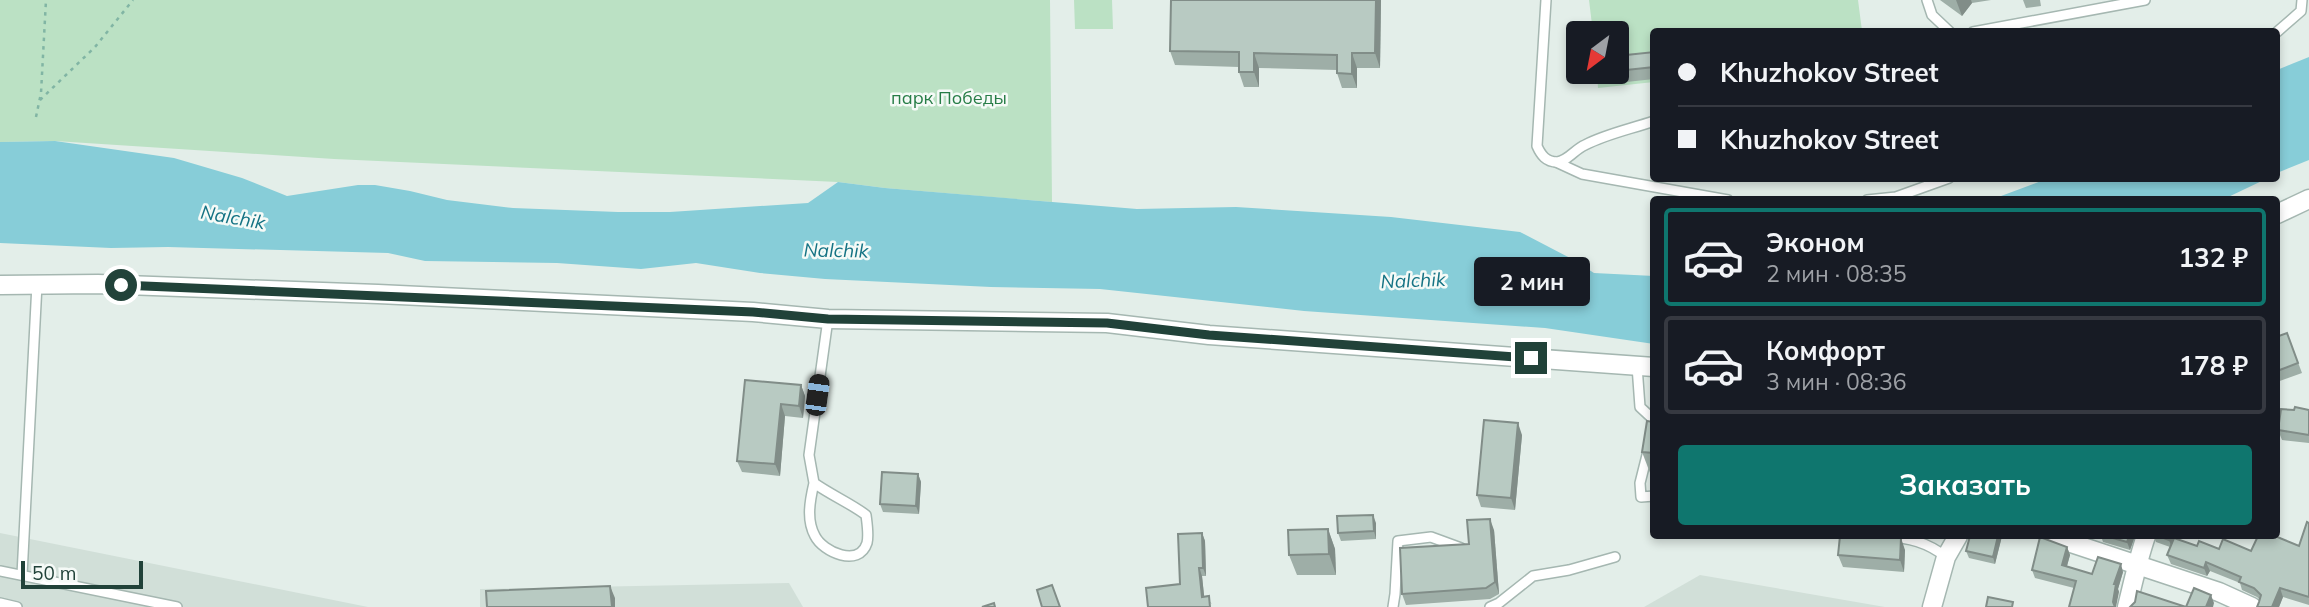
<!DOCTYPE html>
<html lang="ru">
<head>
<meta charset="utf-8">
<style>
	body { margin:0; font-family:Mulish,sans-serif; background:#20242c; color:#f1f3f6; height:100vh; display:flex; flex-direction:column; font-size:26px; white-space:nowrap }
	* { box-sizing:border-box; margin:0 }
	p { font-size:23px; color:#9ea1a6 }
	.icon { flex:none; width:38px; height:38px; fill:none; stroke:currentColor; stroke-width:2; stroke-linecap:round; stroke-linejoin:round }
	.map { position:relative; flex:1; overflow:hidden }
	.details { position:absolute; left:1650px; top:196px; width:630px; height:343px; display:flex; flex-direction:column; background:#171b24; border-radius:7px; box-shadow:0 4px 10px #0003 }
	.details>* { flex:none }
	.guide { position:absolute; left:1650px; top:28px; width:630px; height:154px; border-radius:7px; box-shadow:0 4px 10px #0003; display:grid; align-content:center; height:154px; padding:0 28px; background:#171b24 }
	.needle { width:46px; rotate:212deg }
	.tools { position:absolute; left:1566px; top:21px; display:grid; gap:14px }
	.tools a { display:grid; place-items:center; width:63px; height:63px; border-radius:7px; background:#171b24; box-shadow:0 4px 10px #0003; font-size:35px }
	.scale { position:absolute; left:21px; bottom:18px; width:122px; box-sizing:border-box; padding-left:7px; border:4px solid #214239; border-top:0; font-size:19px; line-height:24px; white-space:nowrap; color:#214239; -webkit-text-stroke:5px #f5faf7; paint-order:stroke }
	.end { position:absolute; width:32px; height:32px; margin:-16px; border:9px solid #214239; background:#fff; box-shadow:0 0 0 4px #fff }
	.from { border-radius:50% }
	.bubble { position:absolute; height:49px; border-radius:7px; background:#171b24; box-shadow:0 4px 10px #0003; font-size:23px; font-weight:700; line-height:49px; text-align:center }
	.car { position:absolute; width:21px; height:42px; margin:-21px -10px; border-radius:9px; box-shadow:0 0 5px 2px #0007; background:linear-gradient(#222 24%,#8ab4d8 0 40%,#222 0 76%,#8ab4d8 0 86%,#222 0) }
	.guide b { display:flex; align-items:center; gap:24px; height:66px; font-size:26px }
	.guide b+b { border-top:2px solid #363941 }
	.guide i { width:18px; height:18px; background:#f1f3f6 }
	ul { padding:12px 0 0; list-style:none }
	li { display:flex; align-items:center; gap:21px; height:98px; margin:0 14px 10px; padding:0 14px; border:4px solid #363941; border-radius:7px }
	li div { flex:1 }
	li b { display:block; font-size:26px }
	li em { font-style:normal; font-weight:700 }
	li.active { border-color:#0f766e }
	li>.icon { width:63px; height:63px; stroke-width:1.5 }
	.cta { display:flex; gap:14px; margin-top:auto; padding:14px 28px }
	.cta a { flex:1; height:80px; border-radius:7px; background:#0f766e; color:#fff; font-size:28px; font-weight:700; line-height:80px; text-align:center }
	.map>svg:first-child { display:block }
</style>
</head>
<body>
<div class="map">
<svg width="2309" height="607" viewBox="0 0 2309 607">
	<rect width="100%" height="100%" fill="#e3eee9"/>
	<g fill="#d1dfd8">
		<polygon points="0,533 368,607 0,607"/>
		<polygon points="1700,575 1885,607 1644,607"/>
		<polygon points="789,583 803,607 480,607 480,589"/>
	</g>
	<g fill="#bbe1c4">
		<polygon points="0,0 1050,0 1052,202 885,188 838,182 334,159 55,141 0,142"/>
		<polygon points="1074,0 1112,0 1113,29 1075,29"/>
		<polygon points="1589,0 1858,0 1862,31 1654,32 1654,82 1598,88 1597,72 1617,72 1617,33 1593,33"/>
	</g>
	<g fill="#87cdd8">
		<polygon points="2309,57 2309,160 2277,173 2277,70"/>
		<polygon points="55,141 174,158 242,178 287,196 358,185 375,185 410,191 447,200 513,208 618,212 670,212 808,203 838,182 885,188 1137,209 1236,207 1391,217 1520,232 1572,259 1594,273 1654,276 1654,344 1545,328 1304,311 1100,289 991,287 825,279 760,273 696,263 641,269 557,263 425,261 388,253 168,247 111,248 0,243 0,142"/>
		<polygon points="2049,178 2266,178 2266,179 2224,199 1993,199"/>
	</g>
	<g fill="none" stroke-linecap="round" stroke-linejoin="round">
		<defs>
			<g id="lane">
				<path d="M1546,0l-9,146c4,9 9,16 20,16 11,-1 18,-13 28,-17 21,-11 46,-16 69,-24"/>
				<polyline points="1927,0 1932,15 1950,32"/>
				<polyline points="1973,32 2145,0"/>
				<polyline points="2277,32 2301,11 2302,0"/>
				<polyline points="1556,162 1582,174 1728,200"/>
				<polyline points="1867,200 1896,197 1949,178"/>
				<polyline points="1637,366 1640,407 1654,420"/>
				<polyline points="1654,427 1640,483 1641,497 1654,496"/>
				<path d="M814,483c-4,17 -8,37 1,53 8,16 44,32 52,7 2,-8 0,-20 -1,-28 -16,-12 -35,-20 -52,-32l-5,-28 19,-136"/>
				<path d="M1885,536c24,2 42,6 61,21"/>
				<polyline points="0,571 177,607"/>
				<polyline points="22,575 37,284"/>
				<polyline points="0,603 17,607"/>
				<polyline points="1393,607 1395,594 1398,541 1431,537 1461,548"/>
				<polyline points="1490,607 1499,603 1533,576 1569,570 1615,557"/>
			</g>
			<g id="street">
				<polyline points="2277,214 2309,199"/>
				<polyline points="0,285 98,284 378,294 753,312 828,319 1107,323 1209,335 1654,367"/>
				<polyline points="2050,536 2219,592 2252,607"/>
				<polyline points="1932,607 1946,557 1958,536"/>
				<path d="M2127,607c6,-24 11,-48 19,-71"/>
			</g>
		</defs>
		<use href="#lane" stroke="#a5b7b1" stroke-width="12"/>
		<use href="#street" stroke="#a5b7b1" stroke-width="21"/>
		<g stroke="#81b5a4" stroke-width="2.5" stroke-dasharray="3.5 5" stroke-linecap="butt">
			<polyline points="40,100 95,47 133,0"/>
			<polyline points="36,117 41,93 46,0"/>
		</g>
		<use href="#lane" stroke="#fff" stroke-width="9"/>
		<use href="#street" stroke="#fff" stroke-width="18"/>
	</g>
	<g fill="#9eaea7">
		<polygon points="1171,0 1381,0 1380,68 1357,68 1357,88 1342,88 1337,73 1337,70 1259,68 1259,87 1244,87 1239,72 1239,67 1175,65 1170,51"/>
		<polygon points="1940,0 1991,0 1972,3 1962,16"/>
		<polygon points="2023,0 2040,0 2041,6 2026,8"/>
		<polygon points="1654,52 1654,79 1617,83 1613,72 1617,72 1617,56"/>
		<polygon points="2277,330 2279,336 2287,333 2302,373 2277,382"/>
		<polygon points="745,380 801,385 805,396 803,418 785,416 780,476 742,472 737,461"/>
		<polygon points="2294,410 2309,410 2309,443 2282,440 2278,430"/>
		<polygon points="1654,422 1654,478 1652,478 1642,452"/>
		<polygon points="1522,435 1515,510 1481,507 1477,495"/>
		<polygon points="918,474 921,482 919,514 883,512 880,504"/>
		<polygon points="1376,523 1376,539 1341,541 1338,533"/>
		<polygon points="2309,523 2309,605 2283,597 2279,607 2257,607 2260,600 2257,597 2242,590 2240,583 2210,571 2207,576 2171,564 2167,555 2170,547 2156,542 2154,536 2177,536 2176,538 2197,546 2219,549 2251,551 2299,546"/>
		<polygon points="1328,529 1335,549 1336,575 1297,575 1289,555"/>
		<polygon points="1494,530 1499,594 1490,599 1406,605 1402,594 1469,544"/>
		<polygon points="1202,533 1205,541 1206,576 1202,576 1204,596 1212,604 1180,584"/>
		<polygon points="1875,536 1905,550 1904,572 1843,567 1838,555"/>
		<polygon points="2002,536 1995,564 1969,558 1966,551"/>
		<polygon points="2101,536 2135,536 2130,550 2103,542"/>
		<polygon points="2067,547 2070,555 2067,566 2092,574 2123,572 2118,589 2119,592 2074,588 2035,578 2032,570"/>
	</g>
	<g fill="#818d88">
		<polygon points="1376,0 1381,0 1380,68 1375,53"/>
		<polygon points="1956,0 1971,0 1972,3 1962,16"/>
		<polygon points="1254,53 1259,68 1259,87 1254,72"/>
		<polygon points="1352,53 1357,68 1357,88 1352,74"/>
		<polygon points="801,385 805,396 803,418 799,406"/>
		<polygon points="781,404 785,416 780,476 775,464"/>
		<polygon points="1518,423 1522,435 1515,510 1511,498"/>
		<polygon points="918,474 921,482 919,514 916,506"/>
		<polygon points="1373,515 1376,523 1376,539 1374,531"/>
		<polygon points="1490,519 1494,530 1499,594 1495,582"/>
		<polygon points="1328,529 1335,549 1336,575 1329,554"/>
		<polygon points="1202,533 1205,541 1206,576 1203,568"/>
		<polygon points="1998,536 2002,536 1995,564 1993,557"/>
		<polygon points="2129,536 2135,536 2130,550 2127,542"/>
		<polygon points="2171,536 2177,536 2172,548 2169,540"/>
		<polygon points="1901,538 1905,550 1904,572 1900,560"/>
		<polygon points="2067,547 2070,555 2065,573 2062,565"/>
		<polygon points="2206,562 2210,571 2207,576 2204,568"/>
		<polygon points="2121,564 2123,572 2118,589 2119,592 2116,607 2115,607 2113,602 2114,584"/>
		<polygon points="1199,568 1202,576 1205,604 1202,597"/>
		<polygon points="610,586 615,598 615,607 612,607"/>
		<polygon points="2280,588 2283,597 2279,607 2272,607"/>
		<polygon points="2211,595 2214,603 2213,607 2206,607"/>
	</g>
	<g fill="#b8cac2" stroke="#818d88" stroke-width="2">
		<polygon points="1171,0 1376,0 1375,53 1352,53 1352,74 1337,73 1337,55 1254,53 1254,72 1239,72 1239,52 1170,51"/>
		<polygon points="1654,52 1654,67 1617,71 1617,56"/>
		<polygon points="2277,330 2279,336 2287,333 2298,363 2277,371"/>
		<polygon points="745,380 801,385 799,406 781,404 775,464 737,461"/>
		<polygon points="2295,407 2309,410 2309,435 2278,430 2281,409 2294,410"/>
		<polygon points="1484,420 1518,423 1511,498 1477,495"/>
		<polygon points="1647,421 1654,422 1654,453 1642,452"/>
		<polygon points="882,472 918,474 916,506 880,504"/>
		<polygon points="1373,515 1374,531 1338,533 1337,516"/>
		<polygon points="1490,519 1495,582 1486,588 1402,594 1400,548 1469,544 1467,520"/>
		<polygon points="2307,522 2309,523 2309,597 2280,588 2272,607 2257,607 2259,602 2261,595 2254,588 2239,582 2241,577 2206,562 2204,568 2167,555 2174,538 2197,546 2199,541 2219,549 2223,539 2251,551 2258,536 2275,536 2299,546"/>
		<polygon points="1328,529 1329,554 1289,555 1288,530"/>
		<polygon points="1202,533 1203,568 1199,568 1202,597 1209,596 1210,607 1148,607 1146,588 1180,584 1178,534"/>
		<polygon points="1840,536 1870,536 1901,538 1900,560 1838,555"/>
		<polygon points="1970,536 1998,536 1993,557 1966,551"/>
		<polygon points="2106,536 2129,536 2127,542"/>
		<polygon points="2158,536 2171,536 2169,540"/>
		<polygon points="2040,537 2067,547 2062,565 2092,574 2098,557 2121,564 2114,584 2116,584 2113,602 2115,607 2069,607 2076,581 2032,570"/>
		<polygon points="1052,585 1060,607 1042,607 1037,590"/>
		<polygon points="610,586 612,607 487,607 486,591"/>
		<polygon points="2194,588 2211,595 2206,607 2130,607 2135,602 2137,591 2186,607"/>
		<polygon points="1988,597 2013,602 2012,607 1986,607"/>
		<polygon points="994,603 995,607 982,607"/>
	</g>
	<g fill="none" stroke-linecap="round" stroke-linejoin="round">
		<polyline stroke="#214239" stroke-width="9" points="121,285 753,312 828,319 1107,323 1209,335 1531,358"/>
	</g>
	<g text-anchor="middle" dominant-baseline="central" stroke-width="5" stroke-linejoin="round" paint-order="stroke">
		<g font-size="18" fill="#277d47" stroke="#f5faf7">
			<text x="949" y="97">парк Победы</text>
		</g>
		<g font-size="19" font-style="italic" fill="#157384" stroke="#f5faf7">
			<text transform="translate(233 217) rotate(10)">Nalchik</text>
			<text transform="translate(836 250) rotate(1)">Nalchik</text>
			<text transform="translate(1413 280) rotate(-2)">Nalchik</text>
		</g>
	</g>
</svg>
<div class="tools">
<a><svg class="needle" viewBox="-14 -14 28 28"><path d="M0-13l5 13h-10z" fill="#e53935"/><path d="M0 13l5-13h-10z" fill="#9ea1a6"/></svg></a>
</div>
<div class="scale">50 m</div>
<i class="end from" style="left:121px;top:285px"></i>
<i class="end" style="left:1531px;top:358px"></i>
<div class="bubble" style="left:1474px;top:257px;width:116px">2 мин</div>
<i class="car" style="left:817px;top:395px;rotate:8deg"></i>
<div class="guide">
<b><i class="from"></i>Khuzhokov Street</b>
<b><i></i>Khuzhokov Street</b>
</div>
<section class="details">
<ul>
<li class="active"><svg class="icon" aria-label="car" viewBox="0 0 24 24"><path d="M5 17H2v-5l4-1 3-4h7l3 4 3 1v5h-3M9 17h6M6 11h13"/><circle cx="7" cy="17" r="2"/><circle cx="17" cy="17" r="2"/></svg><div><b>Эконом</b><p>2 мин · 08:35</p></div><em>132 ₽</em></li>
<li><svg class="icon" aria-label="car" viewBox="0 0 24 24"><path d="M5 17H2v-5l4-1 3-4h7l3 4 3 1v5h-3M9 17h6M6 11h13"/><circle cx="7" cy="17" r="2"/><circle cx="17" cy="17" r="2"/></svg><div><b>Комфорт</b><p>3 мин · 08:36</p></div><em>178 ₽</em></li>
</ul>
<div class="cta"><a>Заказать</a></div>
</section>
</div>
</body>
</html>
